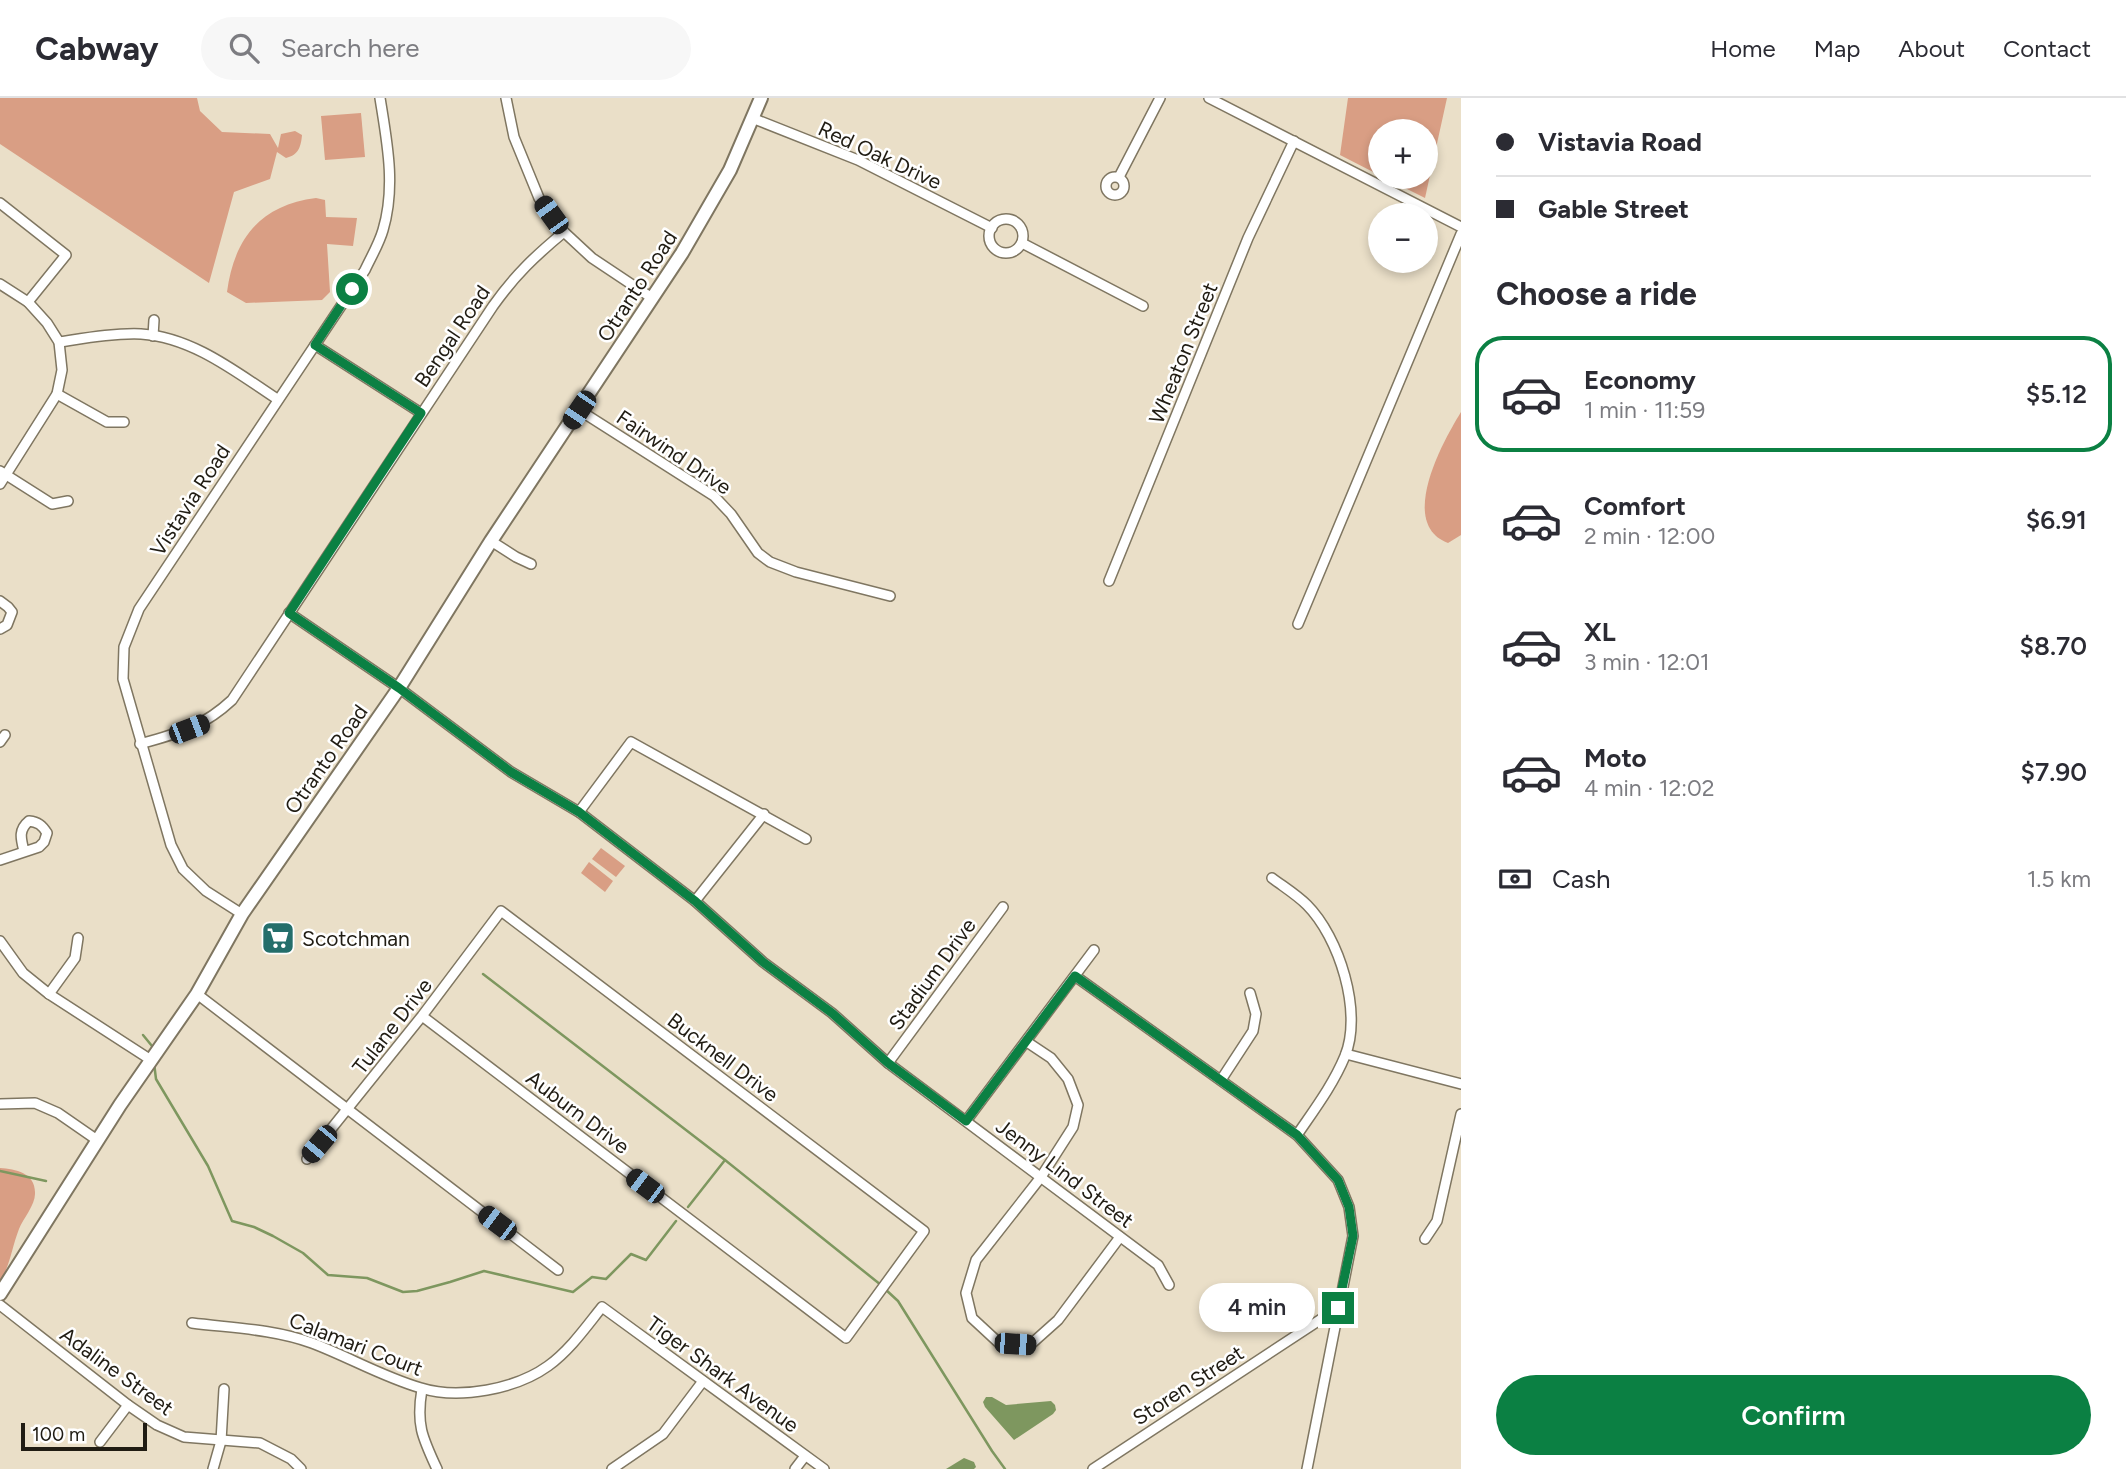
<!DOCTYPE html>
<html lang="en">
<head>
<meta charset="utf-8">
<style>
	body { margin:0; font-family:Figtree,sans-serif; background:#f7f7f7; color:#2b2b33; height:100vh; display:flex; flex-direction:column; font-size:26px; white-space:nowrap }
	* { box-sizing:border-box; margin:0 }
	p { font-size:23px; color:#7c7c81 }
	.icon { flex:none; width:38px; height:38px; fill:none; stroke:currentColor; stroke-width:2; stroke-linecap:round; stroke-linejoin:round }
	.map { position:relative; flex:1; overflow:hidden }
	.details { display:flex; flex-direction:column; background:#fff; width:665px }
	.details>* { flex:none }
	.guide { display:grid; align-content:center; height:154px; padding:0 35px; background:#fff }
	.buttons { position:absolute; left:1368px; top:21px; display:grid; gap:14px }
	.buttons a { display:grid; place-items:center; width:70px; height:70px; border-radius:50%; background:#fff; box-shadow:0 4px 10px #0003; font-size:35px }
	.scale { position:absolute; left:21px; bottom:18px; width:126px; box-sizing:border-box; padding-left:7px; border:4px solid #201c13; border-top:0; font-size:19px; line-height:24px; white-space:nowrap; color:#201c13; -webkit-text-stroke:5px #fff; paint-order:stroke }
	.end { position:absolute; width:32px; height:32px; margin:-16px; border:9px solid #0b8043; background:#fff; box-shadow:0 0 0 4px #fff }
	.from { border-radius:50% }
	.bubble { position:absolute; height:49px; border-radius:24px; background:#fff; box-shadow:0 4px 10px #0003; font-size:23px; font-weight:600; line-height:49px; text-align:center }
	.car { position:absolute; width:21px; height:42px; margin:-21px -10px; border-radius:9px; box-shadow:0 0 5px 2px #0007; background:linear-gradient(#222 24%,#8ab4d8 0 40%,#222 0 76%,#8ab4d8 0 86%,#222 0) }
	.guide b { display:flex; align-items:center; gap:24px; height:66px; font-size:26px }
	.guide b+b { border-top:2px solid #e1e1e2 }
	.guide i { width:18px; height:18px; background:#2b2b33 }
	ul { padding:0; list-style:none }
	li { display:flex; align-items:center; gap:21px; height:116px; margin:0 14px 10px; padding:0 21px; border:4px solid transparent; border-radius:28px }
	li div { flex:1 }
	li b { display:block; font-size:26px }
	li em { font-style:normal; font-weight:600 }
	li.on { border-color:#0b8043 }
	li>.icon { width:63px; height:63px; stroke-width:1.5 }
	h2 { padding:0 35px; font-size:32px; line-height:84px }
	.pay { display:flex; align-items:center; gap:18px; height:77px; padding:0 35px; font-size:26px }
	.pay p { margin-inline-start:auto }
	.primary-button { display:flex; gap:14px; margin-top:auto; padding:14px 35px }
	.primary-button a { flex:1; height:80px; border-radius:42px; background:#0b8043; color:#fff; font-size:28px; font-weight:600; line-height:80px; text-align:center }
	header { display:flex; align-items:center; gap:42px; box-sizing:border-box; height:98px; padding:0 35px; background:#fff; border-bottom:2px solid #e1e1e2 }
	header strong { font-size:33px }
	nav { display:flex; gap:38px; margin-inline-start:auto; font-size:24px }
	.search { width:490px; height:63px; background:#f7f7f7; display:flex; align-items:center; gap:18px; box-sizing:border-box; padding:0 24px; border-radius:38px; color:#7c7c81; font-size:26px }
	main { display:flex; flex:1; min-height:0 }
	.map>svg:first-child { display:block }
</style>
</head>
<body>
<header>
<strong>Cabway</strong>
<div class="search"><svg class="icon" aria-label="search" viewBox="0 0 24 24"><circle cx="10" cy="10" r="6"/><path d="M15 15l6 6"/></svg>Search here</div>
<nav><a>Home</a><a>Map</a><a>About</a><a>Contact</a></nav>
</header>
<main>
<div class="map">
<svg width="1461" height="1371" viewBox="0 0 1461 1371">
	<rect width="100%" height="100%" fill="#eadfc8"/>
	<g fill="#d99e84">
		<path d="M0,0h197l3,13 22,21 48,2 8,14 3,-14 14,-3 7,4c-1,11 -3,20 -16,23l-9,-6 -7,27 -36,13 -25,91 -209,-139z"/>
		<polygon points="1348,0 1447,0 1425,100 1383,79 1426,79 1426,33 1381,33 1381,78 1340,57"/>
		<polygon points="361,15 365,59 325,62 321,18"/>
		<path d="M316,100l9,2 1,17 31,1 -4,28 -26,-2 3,48 -8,8 -76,3 -19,-11c7,-53 33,-87 89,-94z"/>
		<path d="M1461,314v123l-13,8c-51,-19 -5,-102 13,-131z"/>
		<polygon points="601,750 625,768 616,779 592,761"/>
		<polygon points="589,764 613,783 605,794 581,775"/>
		<path d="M0,1070c16,1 36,5 35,26 0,11 -12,25 -16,35 -7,18 -9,37 -19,53z"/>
	</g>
	<g fill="#7e975f">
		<polygon points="986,1299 992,1299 1006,1307 1051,1303 1055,1307 1056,1312 1053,1316 1014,1342 985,1309 983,1304"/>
		<polygon points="964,1360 974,1364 976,1369 974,1371 946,1371"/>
	</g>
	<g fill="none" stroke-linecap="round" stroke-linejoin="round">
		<g stroke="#7e975f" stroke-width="2.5">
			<polyline points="483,876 725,1062 881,1187"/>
			<polyline points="143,937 152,948 153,951"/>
			<polyline points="154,965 156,981 208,1068 232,1123 254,1129 273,1138 303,1155 328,1177 367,1180 403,1194 417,1193 450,1184 484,1173 573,1194 592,1179 606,1181 631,1156 646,1162 676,1123"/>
			<polyline points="0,1073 46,1083"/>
			<polyline points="688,1109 725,1062"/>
			<polyline points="885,1191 898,1203 992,1353 1005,1371"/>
		</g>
		<defs>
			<g id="street">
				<polyline points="506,0 514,39 539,100 564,134 592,160 652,200"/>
				<polyline points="1209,0 1461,129"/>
				<polyline points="752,20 858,62 992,130"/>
				<polyline points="1119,79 1160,0"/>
				<circle cx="1115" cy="88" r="9"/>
				<polyline points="0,105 66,157 28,204"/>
				<circle cx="1006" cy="138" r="17"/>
				<polyline points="1022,145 1143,208"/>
				<polyline points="0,186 28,204 47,225 59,244 62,272 57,296 0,386"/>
				<polyline points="153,238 154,222"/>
				<path d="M59,244c27,-4 55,-9 82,-8 51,3 95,38 136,65"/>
				<polyline points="315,247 421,315"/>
				<polyline points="57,296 107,324 124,324"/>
				<polyline points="579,312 714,398 731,416 758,455 770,464 796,474 890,498"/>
				<polyline points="0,373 52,406 68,403"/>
				<polyline points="491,443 516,459 531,466"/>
				<polyline points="1109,483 1248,140 1294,43"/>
				<polyline points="0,503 8,509 12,514 7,527 0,531"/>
				<polyline points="289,515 399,590 511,674 579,714 695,803 763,864 832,915 888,965 1158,1167 1169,1187"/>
				<polyline points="1298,526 1461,136"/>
				<polyline points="0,644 5,637"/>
				<path d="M140,646c38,-11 62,-16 92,-44l261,-394c22,-31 42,-50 71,-74"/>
				<polyline points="579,714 631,644 806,741"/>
				<path d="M0,762l39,-13 5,-5 3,-9c-5,-8 -9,-11 -18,-12 -11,9 -8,18 -5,30"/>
				<path d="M1272,780c12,9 25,17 35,27 32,32 56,107 38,151 -12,29 -31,54 -48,79"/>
				<polyline points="695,803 764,716"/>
				<path d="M242,816l-36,-23 -23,-22 -12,-24 -48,-166 1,-32 15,-38 226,-339c6,-13 14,-26 18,-40 13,-44 4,-88 -3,-132"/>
				<polyline points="0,843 23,875 49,896 151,962"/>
				<polyline points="1075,878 1297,1037 1338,1082 1349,1109 1353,1138 1307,1371"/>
				<polyline points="49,896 75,860 78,840"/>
				<polyline points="197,896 558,1172"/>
				<polyline points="1027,944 1051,960 1068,981 1078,1007 1073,1029 1041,1079 976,1162 966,1195 972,1220 999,1245 1030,1247 1058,1222 1120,1139"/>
				<polyline points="1346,956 1461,986"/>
				<polyline points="888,965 1003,809"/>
				<polyline points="1221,982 1253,933 1256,916 1250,895"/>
				<polyline points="0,1006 35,1005 58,1015 97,1042"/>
				<polyline points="966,1023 1094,852"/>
				<polyline points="307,1061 422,918 501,813 924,1133 846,1240 422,918"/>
				<polyline points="1425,1141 1437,1123 1461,1016"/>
				<polyline points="0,1207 128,1307 157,1327 184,1339 260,1345 291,1361 301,1371"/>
				<path d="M192,1225c40,5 82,6 120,20 37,14 71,34 109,45 38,12 95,1 127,-22 22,-16 38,-39 54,-59l222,162"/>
				<path d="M422,1291c-6,35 0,48 15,80"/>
				<polyline points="100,1344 128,1307"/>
				<polyline points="213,1371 221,1343 224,1291"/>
				<polyline points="612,1371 663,1336 703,1283"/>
				<polyline points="795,1371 805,1358"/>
				<polyline points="1093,1371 1338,1210"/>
			</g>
			<polyline id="secondary" points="0,1196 120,1007 197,896 242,816 399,590 491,443 682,155 730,72 761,0"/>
		</defs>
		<use href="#street" stroke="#7f7661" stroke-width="12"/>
		<use href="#secondary" stroke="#7f7661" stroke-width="16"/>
		<use href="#street" stroke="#fff" stroke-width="9"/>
		<use href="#secondary" stroke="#fff" stroke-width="12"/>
	</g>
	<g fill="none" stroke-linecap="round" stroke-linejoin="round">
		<polyline stroke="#0b8043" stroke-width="9" points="352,191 315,247 421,315 289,515 399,590 511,674 579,714 695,803 763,864 832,915 888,965 966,1023 1075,878 1297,1037 1338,1082 1349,1109 1353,1138 1338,1210"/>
	</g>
	<defs>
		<symbol id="supermarket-square" viewBox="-11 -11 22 22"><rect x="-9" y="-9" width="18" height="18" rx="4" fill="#246e6b" stroke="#fff"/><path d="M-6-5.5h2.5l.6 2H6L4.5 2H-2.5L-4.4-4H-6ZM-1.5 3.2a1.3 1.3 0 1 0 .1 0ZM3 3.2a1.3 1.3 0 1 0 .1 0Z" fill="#fff"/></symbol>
	</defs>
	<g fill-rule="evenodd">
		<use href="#supermarket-square" x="259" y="821" width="38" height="38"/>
	</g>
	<g text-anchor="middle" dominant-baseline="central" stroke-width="5" stroke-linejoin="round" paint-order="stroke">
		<g font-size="21" fill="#201c13" stroke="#fff">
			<text transform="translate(880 57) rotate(25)">Red Oak Drive</text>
			<text transform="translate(637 188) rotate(-57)">Otranto Road</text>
			<text transform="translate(452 238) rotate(-56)">Bengal Road</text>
			<text transform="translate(1183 255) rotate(-68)">Wheaton Street</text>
			<text transform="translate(674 354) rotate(34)">Fairwind Drive</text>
			<text transform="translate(190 402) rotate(-57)">Vistavia Road</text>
			<text transform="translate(326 661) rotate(-55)">Otranto Road</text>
			<text transform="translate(932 876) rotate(-54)">Stadium Drive</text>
			<text transform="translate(392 928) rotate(-52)">Tulane Drive</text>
			<text transform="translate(723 959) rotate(37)">Bucknell Drive</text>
			<text transform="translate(578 1014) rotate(37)">Auburn Drive</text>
			<text transform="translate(1065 1075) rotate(37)">Jenny Lind Street</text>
			<text transform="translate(356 1246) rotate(21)">Calamari Court</text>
			<text transform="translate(117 1273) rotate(36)">Adaline Street</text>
			<text transform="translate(723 1276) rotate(36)">Tiger Shark Avenue</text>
			<text transform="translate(1188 1287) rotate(-33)">Storen Street</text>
		</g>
		<g font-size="21" fill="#201c13" stroke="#fff" text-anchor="start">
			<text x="302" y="840">Scotchman</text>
		</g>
	</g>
</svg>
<div class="buttons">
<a>+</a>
<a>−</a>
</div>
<div class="scale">100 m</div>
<i class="end from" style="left:352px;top:191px"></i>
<i class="end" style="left:1338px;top:1210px"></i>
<div class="bubble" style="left:1199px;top:1185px;width:116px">4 min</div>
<i class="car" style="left:551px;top:117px;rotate:324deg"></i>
<i class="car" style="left:579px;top:312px;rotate:214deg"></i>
<i class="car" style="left:189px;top:631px;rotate:69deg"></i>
<i class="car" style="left:319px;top:1046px;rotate:220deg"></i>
<i class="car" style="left:645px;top:1088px;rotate:307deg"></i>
<i class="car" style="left:497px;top:1125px;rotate:307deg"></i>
<i class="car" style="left:1015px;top:1246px;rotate:94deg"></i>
</div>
<section class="details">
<div class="guide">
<b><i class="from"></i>Vistavia Road</b>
<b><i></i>Gable Street</b>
</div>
<h2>Choose a ride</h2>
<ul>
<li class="on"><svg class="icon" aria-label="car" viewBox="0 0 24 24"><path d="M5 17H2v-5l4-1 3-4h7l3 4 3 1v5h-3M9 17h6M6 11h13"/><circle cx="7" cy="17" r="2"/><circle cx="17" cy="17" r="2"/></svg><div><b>Economy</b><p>1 min · 11:59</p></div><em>$5.12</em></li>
<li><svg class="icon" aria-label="car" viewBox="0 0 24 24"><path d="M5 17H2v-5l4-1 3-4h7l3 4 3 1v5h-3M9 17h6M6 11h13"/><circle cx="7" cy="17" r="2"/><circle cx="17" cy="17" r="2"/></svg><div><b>Comfort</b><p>2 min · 12:00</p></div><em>$6.91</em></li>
<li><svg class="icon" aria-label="car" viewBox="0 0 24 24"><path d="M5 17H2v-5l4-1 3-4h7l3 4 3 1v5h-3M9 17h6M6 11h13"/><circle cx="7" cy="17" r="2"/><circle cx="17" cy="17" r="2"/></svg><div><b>XL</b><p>3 min · 12:01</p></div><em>$8.70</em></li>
<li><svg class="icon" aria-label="car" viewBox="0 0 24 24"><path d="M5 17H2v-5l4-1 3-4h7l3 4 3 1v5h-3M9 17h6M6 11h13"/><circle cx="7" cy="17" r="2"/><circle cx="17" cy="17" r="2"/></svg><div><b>Moto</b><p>4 min · 12:02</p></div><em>$7.90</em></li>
</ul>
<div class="pay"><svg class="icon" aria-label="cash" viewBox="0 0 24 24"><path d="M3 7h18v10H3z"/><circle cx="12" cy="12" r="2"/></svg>Cash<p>1.5 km</p></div>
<div class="primary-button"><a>Confirm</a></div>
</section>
</main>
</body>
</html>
